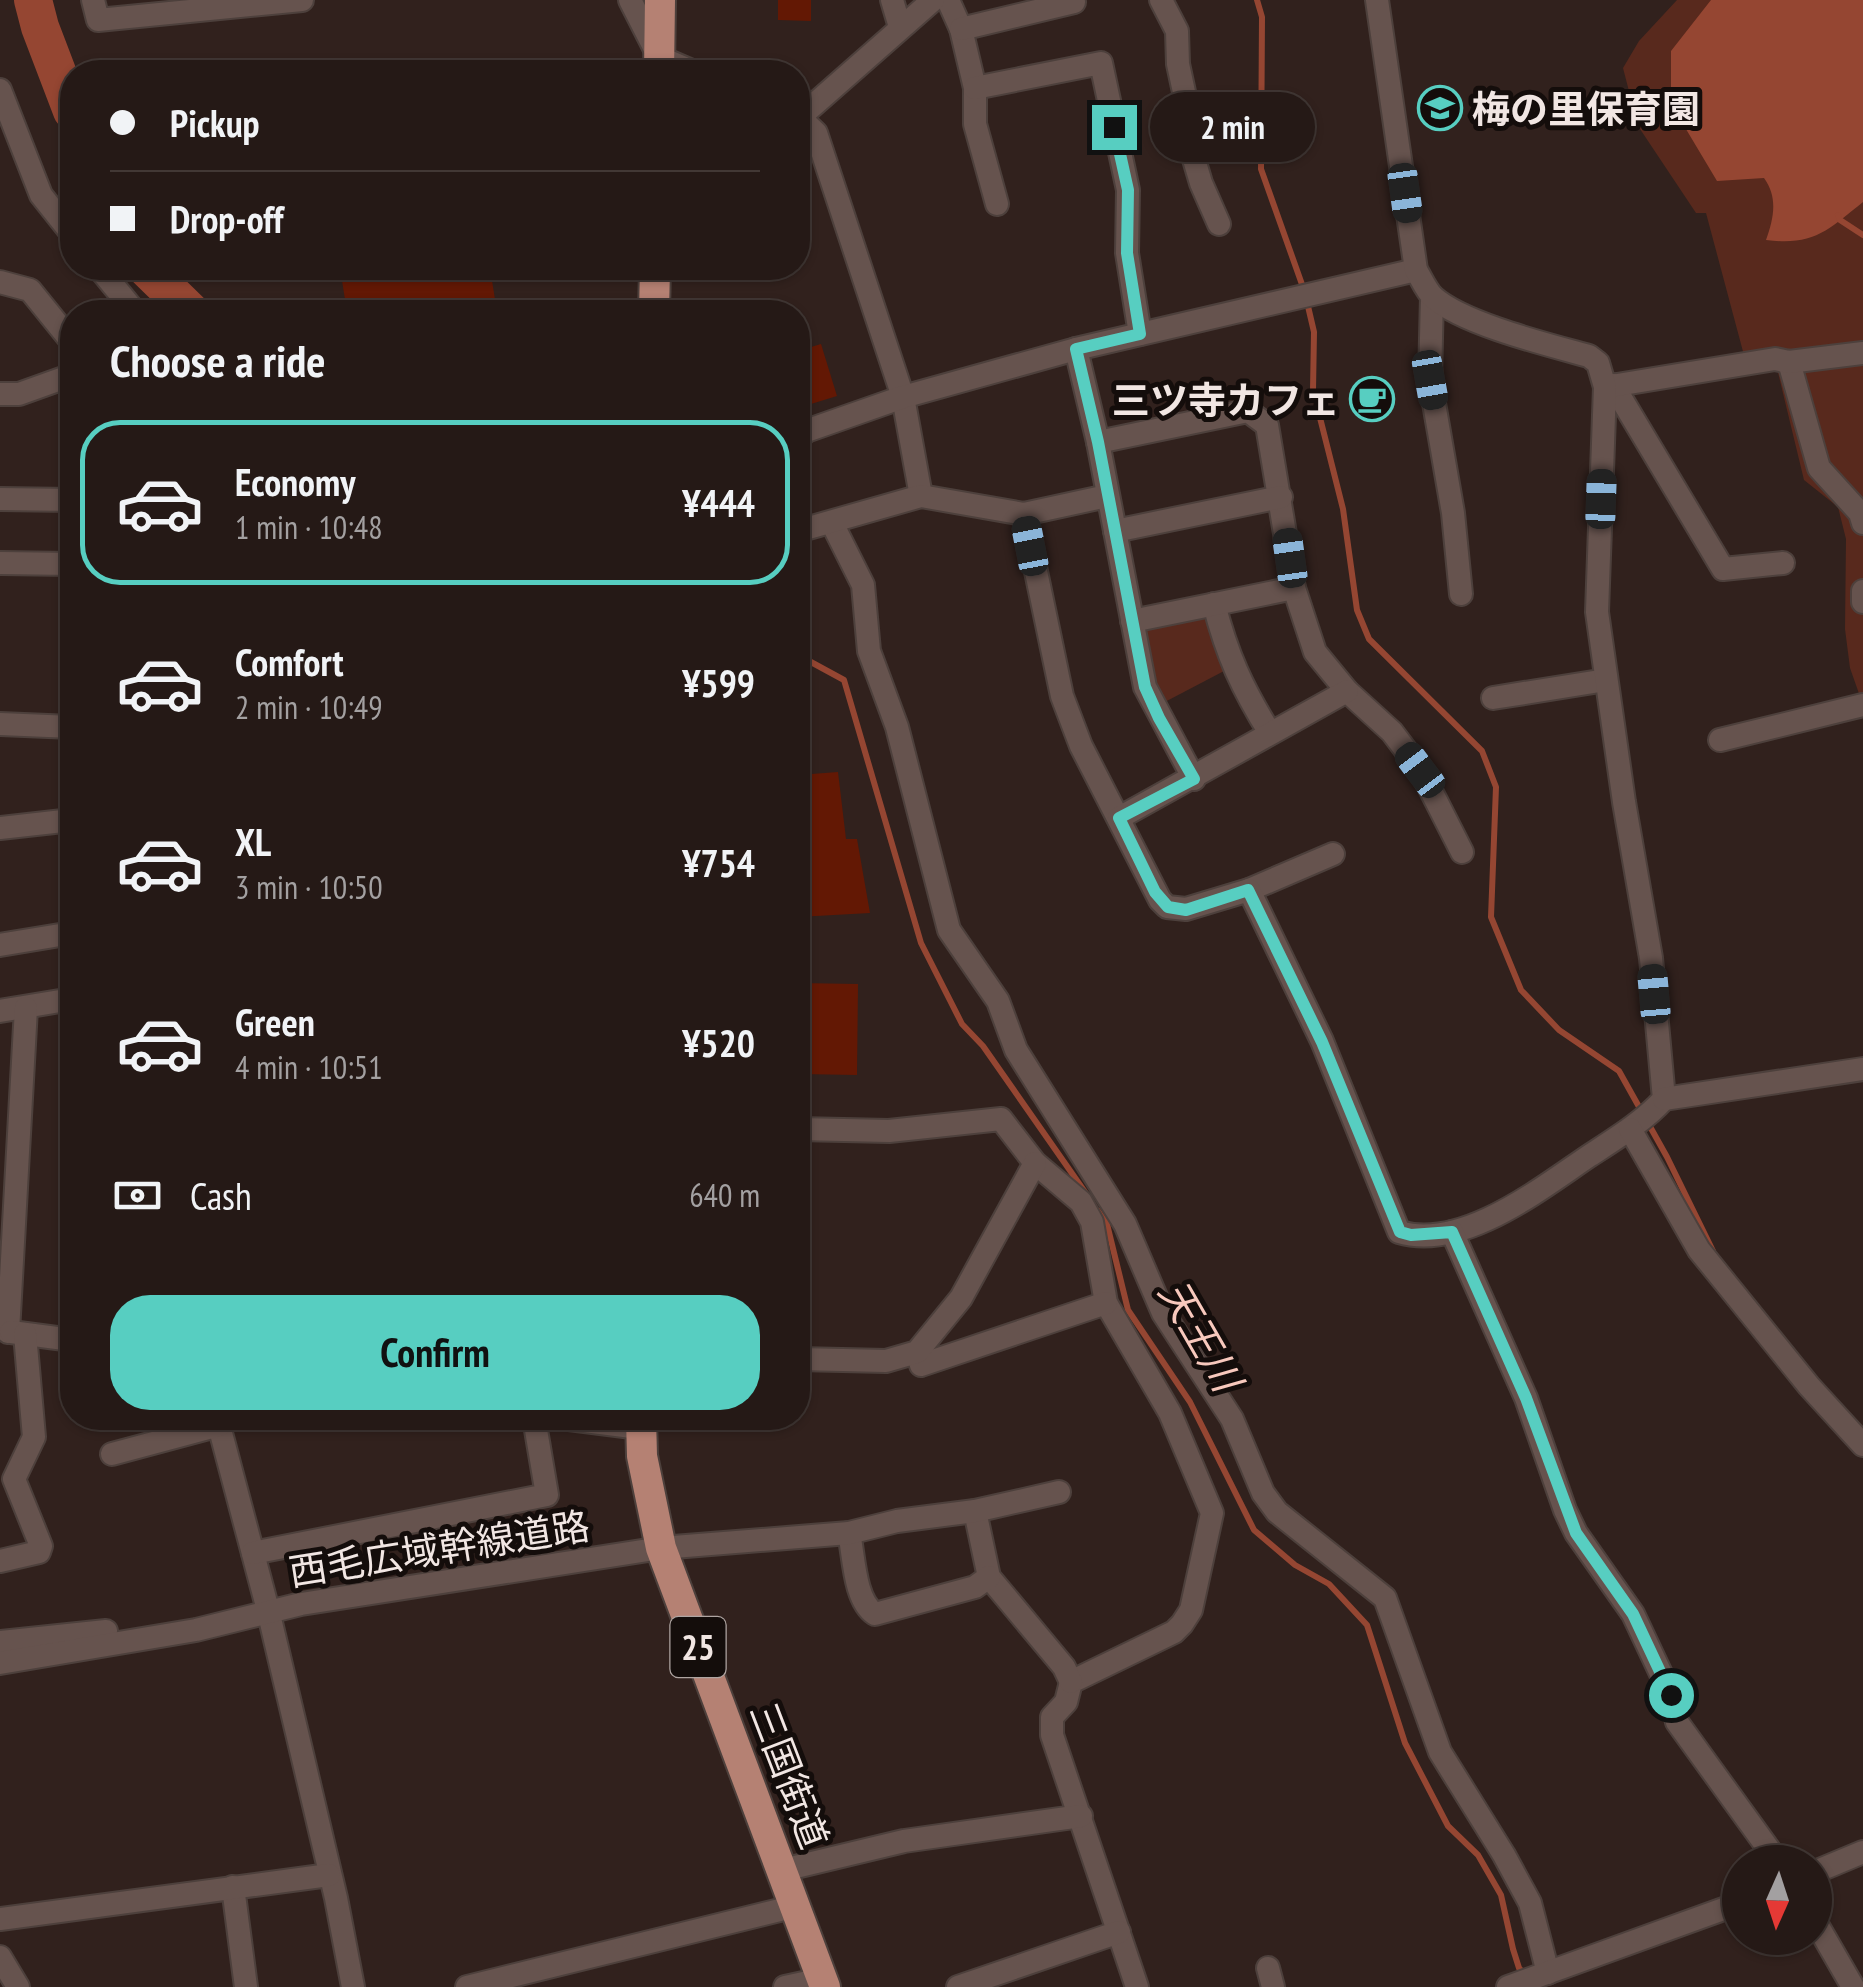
<!DOCTYPE html>
<html lang="en">
<head>
<meta charset="utf-8">
<style>
	body { margin:0; font-family:"PT Sans Narrow","Noto Sans JP",sans-serif; background:#2d221f; color:#f1f3f6; height:100vh; display:flex; flex-direction:column; font-size:38px; white-space:nowrap }
	* { box-sizing:border-box; margin:0 }
	p { font-size:32px; color:#a3a0a1 }
	.icon { flex:none; width:55px; height:55px; fill:none; stroke:currentColor; stroke-width:2; stroke-linecap:round; stroke-linejoin:round }
	.map { position:relative; flex:1; overflow:hidden }
	.panel { position:absolute; left:60px; top:300px; width:750px; height:1130px; display:flex; flex-direction:column; background:#251916; border-radius:40px; box-shadow:0 2px 8px #0004,0 0 0 2px #423835 }
	.panel>* { flex:none }
	.banner { position:absolute; left:60px; top:60px; width:750px; height:220px; border-radius:40px; box-shadow:0 2px 8px #0004,0 0 0 2px #423835; display:grid; align-content:center; height:220px; padding:0 50px; background:#251916 }
	.needle { width:65px; rotate:183deg }
	.tools { position:absolute; left:1722px; top:1845px; display:grid; gap:20px }
	.tools a { display:grid; place-items:center; width:110px; height:110px; border-radius:50%; background:#251916; box-shadow:0 2px 8px #0004,0 0 0 2px #423835; font-size:50px }
	.end { position:absolute; width:45px; height:45px; margin:-22px; border:12px solid #57cec1; background:#111; box-shadow:0 0 0 5px #111 }
	.from { border-radius:50% }
	.bubble { position:absolute; height:70px; border-radius:35px; background:#251916; box-shadow:0 2px 8px #0004,0 0 0 2px #423835; font-size:32px; font-weight:600; line-height:70px; text-align:center }
	.car { position:absolute; width:30px; height:60px; margin:-30px -15px; border-radius:12px; box-shadow:0 0 8px 2px #0007; background:linear-gradient(#222 24%,#8ab4d8 0 40%,#222 0 76%,#8ab4d8 0 86%,#222 0) }
	.banner b { display:flex; align-items:center; gap:35px; height:95px; font-size:38px }
	.banner b+b { border-top:2px solid #423835 }
	.banner i { width:25px; height:25px; background:#f1f3f6 }
	ul { padding:0; list-style:none }
	li { display:flex; align-items:center; gap:30px; height:165px; margin:0 20px 15px; padding:0 30px; border:5px solid transparent; border-radius:40px }
	li div { flex:1 }
	li b { display:block; font-size:38px }
	li em { font-style:normal; font-weight:600 }
	li.current { border-color:#57cec1 }
	li>.icon { width:90px; height:90px; stroke-width:1.5 }
	h2 { padding:0 50px; font-size:45px; line-height:120px }
	.pay { display:flex; align-items:center; gap:25px; height:110px; padding:0 50px; font-size:38px }
	.pay p { margin-inline-start:auto }
	.button { display:flex; gap:20px; margin-top:auto; padding:20px 50px }
	.button a { flex:1; height:115px; border-radius:40px; background:#57cec1; color:#111; font-size:40px; font-weight:600; line-height:115px; text-align:center }
	.map>svg:first-child { display:block }
</style>
</head>
<body>
<div class="map">
<svg width="1863" height="1987" viewBox="0 0 1863 1987">
	<rect width="100%" height="100%" fill="#31211d"/>
	<g fill="#58291d">
		<polygon points="1677,0 1863,0 1863,705 1850,668 1845,629 1846,539 1838,507 1804,480 1775,360 1745,359 1706,213 1696,213 1638,126 1623,68 1639,41"/>
		<polygon points="1203,614 1211,620 1224,671 1161,704 1142,635 1147,626"/>
	</g>
	<path fill="#954632" d="M1711,0h152v202c-35,28 -49,44 -97,38 8,-22 12,-43 -2,-62l-47,3 -46,-77v-53z"/>
	<g fill="none" stroke-linecap="round" stroke-linejoin="round">
		<g stroke="#954632" stroke-width="6">
			<polyline points="1257,0 1262,17 1261,169 1304,290"/>
			<polyline points="1838,215 1840,220 1863,235"/>
			<polyline points="1307,302 1314,332 1313,390 1343,509 1357,610 1369,639 1482,751 1496,787 1491,917 1521,990 1559,1030 1619,1071 1667,1157 1713,1251"/>
			<polyline points="798,655 844,680 921,943 962,1024 983,1046 1085,1192"/>
			<polyline points="1098,1211 1107,1224 1128,1310 1190,1402 1254,1530 1295,1565 1329,1584 1367,1625 1405,1743 1448,1826 1478,1855 1501,1895 1513,1949 1519,1968 1525,1975"/>
		</g>
		<g stroke="#954632" stroke-width="38">
			<polyline points="33,0 40,27 72,111"/>
			<polyline points="146,268 191,312"/>
		</g>
	</g>
	<g fill="#631804">
		<polygon points="778,0 811,0 811,21 778,20"/>
		<polygon points="340,268 490,268 497,312 347,312"/>
		<polygon points="821,344 837,396 798,408 798,351"/>
		<polygon points="838,772 846,839 857,839 870,913 798,917 798,775"/>
		<polygon points="798,983 858,984 857,1075 798,1074"/>
	</g>
	<g fill="none" stroke-linecap="round" stroke-linejoin="round">
		<defs>
			<g id="minor">
				<polyline points="93,0 98,20 302,0"/>
				<polyline points="630,0 659,57 694,72"/>
				<polyline points="892,0 900,27"/>
				<polyline points="948,0 961,29 975,88 975,124 997,204"/>
				<polyline points="1161,0 1177,31 1178,64 1190,120 1191,149 1201,183 1219,224"/>
				<polyline points="961,29 1074,2"/>
				<polyline points="975,88 1101,63 1128,190 1127,253 1140,334"/>
				<polyline points="0,90 41,195 72,234"/>
				<polyline points="798,116 816,133 903,397 921,496"/>
				<polyline points="800,117 933,0"/>
				<polyline points="99,268 135,312"/>
				<polyline points="0,282 30,290 72,342"/>
				<polyline points="1432,296 1430,380 1453,513 1461,594"/>
				<polyline points="1076,349 1098,442 1145,687 1194,779"/>
				<polyline points="1789,362 1819,468 1860,513 1863,523"/>
				<polyline points="1613,385 1723,569 1783,563"/>
				<polyline points="1605,387 1775,359 1789,362 1863,353"/>
				<polyline points="0,394 19,394 72,375"/>
				<polyline points="798,439 806,431 903,397 1076,349 1416,270"/>
				<polyline points="1098,442 1248,411 1267,425 1294,588 1315,652 1347,691 1392,732 1420,769 1462,852"/>
				<polyline points="0,499 72,500"/>
				<polyline points="1024,514 1062,696 1081,746 1160,900 1167,907 1186,909 1249,890 1333,854"/>
				<polyline points="832,523 863,585 869,651 897,727 949,930 998,1001 1016,1050 1125,1224 1163,1313 1232,1419 1263,1493 1277,1512 1385,1598 1440,1752 1504,1855 1530,1903 1548,1973"/>
				<polyline points="798,531 921,496 1024,514 1107,496"/>
				<polyline points="1115,531 1281,497"/>
				<polyline points="0,563 72,564"/>
				<polyline points="1863,591 1863,602"/>
				<path d="M1214,604c13,51 28,84 56,129"/>
				<polyline points="1132,621 1294,588"/>
				<polyline points="1493,698 1606,680"/>
				<polyline points="0,724 72,727"/>
				<polyline points="1720,740 1863,705"/>
				<polyline points="1119,818 1347,691"/>
				<polyline points="0,828 72,820"/>
				<path d="M1249,890l73,151 77,191c63,19 141,-43 190,-76 26,-17 54,-34 75,-57l-13,-141 -27,-156 -27,-190 8,-225 -7,-24 -9,-7c-40,-11 -126,-32 -156,-59 -7,-7 -12,-19 -17,-27l-39,-270"/>
				<polyline points="0,945 72,933"/>
				<polyline points="0,1011 72,999"/>
				<polyline points="1664,1099 1863,1069"/>
				<polyline points="798,1129 889,1131 1001,1119 1035,1163 1081,1202 1092,1222 1106,1303 1170,1413 1212,1513 1191,1610 1182,1624 1174,1632 1071,1682 1066,1702 1052,1717 1052,1735 1137,1987"/>
				<polyline points="1630,1129 1699,1250 1809,1386 1863,1445"/>
				<polyline points="1452,1232 1526,1398 1565,1510 1576,1533 1633,1614 1671,1695 1677,1722 1778,1862"/>
				<polyline points="8,1332 26,1008"/>
				<polyline points="11,1332 72,1340"/>
				<polyline points="917,1352 921,1365 1106,1303"/>
				<polyline points="798,1359 886,1361 917,1352 961,1298 1035,1163"/>
				<polyline points="217,1418 268,1610 336,1898 353,1987"/>
				<polyline points="561,1418 640,1428"/>
				<polyline points="112,1454 220,1425"/>
				<polyline points="975,1511 989,1577 1064,1667 1071,1682"/>
				<path d="M849,1533c5,23 5,67 26,81l100,-27 14,-10"/>
				<polyline points="253,1553 547,1495 534,1418"/>
				<polyline points="0,1561 39,1552 41,1546 14,1479 34,1437 25,1334"/>
				<polyline points="0,1642 106,1631"/>
				<polyline points="0,1663 196,1630 301,1604 661,1548 849,1533 897,1521 975,1511 1059,1492"/>
				<polyline points="783,1870 904,1841 1081,1816"/>
				<polyline points="1815,1872 1863,1852"/>
				<polyline points="233,1887 246,1987"/>
				<polyline points="0,1919 329,1875"/>
				<polyline points="1815,1921 1853,1987"/>
				<polyline points="0,1957 18,1987"/>
				<polyline points="1268,1968 1273,1987"/>
				<polyline points="467,1987 796,1906"/>
				<polyline points="785,1987 822,1979"/>
				<polyline points="958,1987 1119,1932"/>
				<polyline points="1508,1987 1740,1903"/>
			</g>
			<g id="major">
				<polyline points="659,72 660,0"/>
				<polyline points="654,312 655,268"/>
				<polyline points="641,1418 642,1456 661,1548 825,1987"/>
			</g>
		</defs>
		<use href="#minor" stroke="#4d403c" stroke-width="26"/>
		<use href="#major" stroke="#4d403c" stroke-width="34"/>
		<use href="#minor" stroke="#66534e" stroke-width="22"/>
		<use href="#major" stroke="#b58173" stroke-width="30"/>
	</g>
	<g fill="none" stroke-linecap="round" stroke-linejoin="round">
		<polyline stroke="#57cec1" stroke-width="12" points="1114,127 1128,190 1127,253 1140,334 1076,349 1098,442 1145,687 1159,718 1194,779 1119,818 1155,892 1168,907 1186,910 1248,890 1322,1042 1400,1232 1411,1235 1452,1232 1526,1398 1576,1533 1633,1614 1671,1695"/>
	</g>
	<defs>
		<symbol id="school-ring" viewBox="-11 -11 22 22"><circle r="9.5" fill="#140d0b" stroke="#57cec1" stroke-width="1.5"/><path d="M0-5L7-2L0 1L-7-2ZM-4 1L0 2.5L4 1V4Q0 6-4 4Z" fill="#57cec1"/></symbol>
		<symbol id="cafe-ring" viewBox="-11 -11 22 22"><circle r="9.5" fill="#140d0b" stroke="#57cec1" stroke-width="1.5"/><path d="M-5.5-4.5H6V0H3Q3 3.5 0 3.5H-2.5Q-5.5 3.5-5.5 0ZM3-3.2v2h1.7v-2ZM-6 4.5H4V6H-6Z" fill="#57cec1"/></symbol>
	</defs>
	<g fill-rule="evenodd">
		<use href="#school-ring" x="1415" y="83" width="50" height="50"/>
		<use href="#cafe-ring" x="1347" y="374" width="50" height="50"/>
	</g>
	<g text-anchor="middle" dominant-baseline="central" stroke-width="10" stroke-linejoin="round" paint-order="stroke">
		<rect fill="#140d0b" stroke="#afa5a2" stroke-width="2.5" x="670.5" y="1617" width="55" height="60" rx="8"/>
		<g font-size="35" font-weight="bold" fill="#f1e6e3">
			<text x="698" y="1647">25</text>
		</g>
		<g font-size="38" font-weight="bold" fill="#f1e6e3" stroke="#140d0b" text-anchor="start">
			<text x="1472" y="108">梅の里保育園</text>
			<text x="1340" y="399" text-anchor="end">三ツ寺カフェ</text>
		</g>
		<g font-size="38" fill="#f1e6e3" stroke="#140d0b">
			<text transform="translate(439 1548) rotate(-9)">西毛広域幹線道路</text>
			<text transform="translate(790 1775) rotate(69)">三国街道</text>
		</g>
		<g font-size="40" font-style="italic" fill="#f8c9bd" stroke="#140d0b">
			<text transform="translate(1201 1335) rotate(60)">天王川</text>
		</g>
	</g>
</svg>
<div class="tools">
<a><svg class="needle" viewBox="-14 -14 28 28"><path d="M0-13l5 13h-10z" fill="#e53935"/><path d="M0 13l5-13h-10z" fill="#a3a0a1"/></svg></a>
</div>
<i class="end from" style="left:1671px;top:1695px"></i>
<i class="end" style="left:1114px;top:127px"></i>
<div class="bubble" style="left:1150px;top:92px;width:165px">2 min</div>
<i class="car" style="left:1405px;top:193px;rotate:172deg"></i>
<i class="car" style="left:1430px;top:380px;rotate:170deg"></i>
<i class="car" style="left:1601px;top:499px;rotate:2deg"></i>
<i class="car" style="left:1030px;top:546px;rotate:349deg"></i>
<i class="car" style="left:1290px;top:558px;rotate:352deg"></i>
<i class="car" style="left:1420px;top:770px;rotate:323deg"></i>
<i class="car" style="left:1654px;top:994px;rotate:355deg"></i>
<div class="banner">
<b><i class="from"></i>Pickup</b>
<b><i></i>Drop-off</b>
</div>
<section class="panel">
<h2>Choose a ride</h2>
<ul>
<li class="current"><svg class="icon" aria-label="car" viewBox="0 0 24 24"><path d="M5 17H2v-5l4-1 3-4h7l3 4 3 1v5h-3M9 17h6M6 11h13"/><circle cx="7" cy="17" r="2"/><circle cx="17" cy="17" r="2"/></svg><div><b>Economy</b><p>1 min · 10:48</p></div><em>¥444</em></li>
<li><svg class="icon" aria-label="car" viewBox="0 0 24 24"><path d="M5 17H2v-5l4-1 3-4h7l3 4 3 1v5h-3M9 17h6M6 11h13"/><circle cx="7" cy="17" r="2"/><circle cx="17" cy="17" r="2"/></svg><div><b>Comfort</b><p>2 min · 10:49</p></div><em>¥599</em></li>
<li><svg class="icon" aria-label="car" viewBox="0 0 24 24"><path d="M5 17H2v-5l4-1 3-4h7l3 4 3 1v5h-3M9 17h6M6 11h13"/><circle cx="7" cy="17" r="2"/><circle cx="17" cy="17" r="2"/></svg><div><b>XL</b><p>3 min · 10:50</p></div><em>¥754</em></li>
<li><svg class="icon" aria-label="car" viewBox="0 0 24 24"><path d="M5 17H2v-5l4-1 3-4h7l3 4 3 1v5h-3M9 17h6M6 11h13"/><circle cx="7" cy="17" r="2"/><circle cx="17" cy="17" r="2"/></svg><div><b>Green</b><p>4 min · 10:51</p></div><em>¥520</em></li>
</ul>
<div class="pay"><svg class="icon" aria-label="cash" viewBox="0 0 24 24"><path d="M3 7h18v10H3z"/><circle cx="12" cy="12" r="2"/></svg>Cash<p>640 m</p></div>
<div class="button"><a>Confirm</a></div>
</section>
</div>
</body>
</html>
